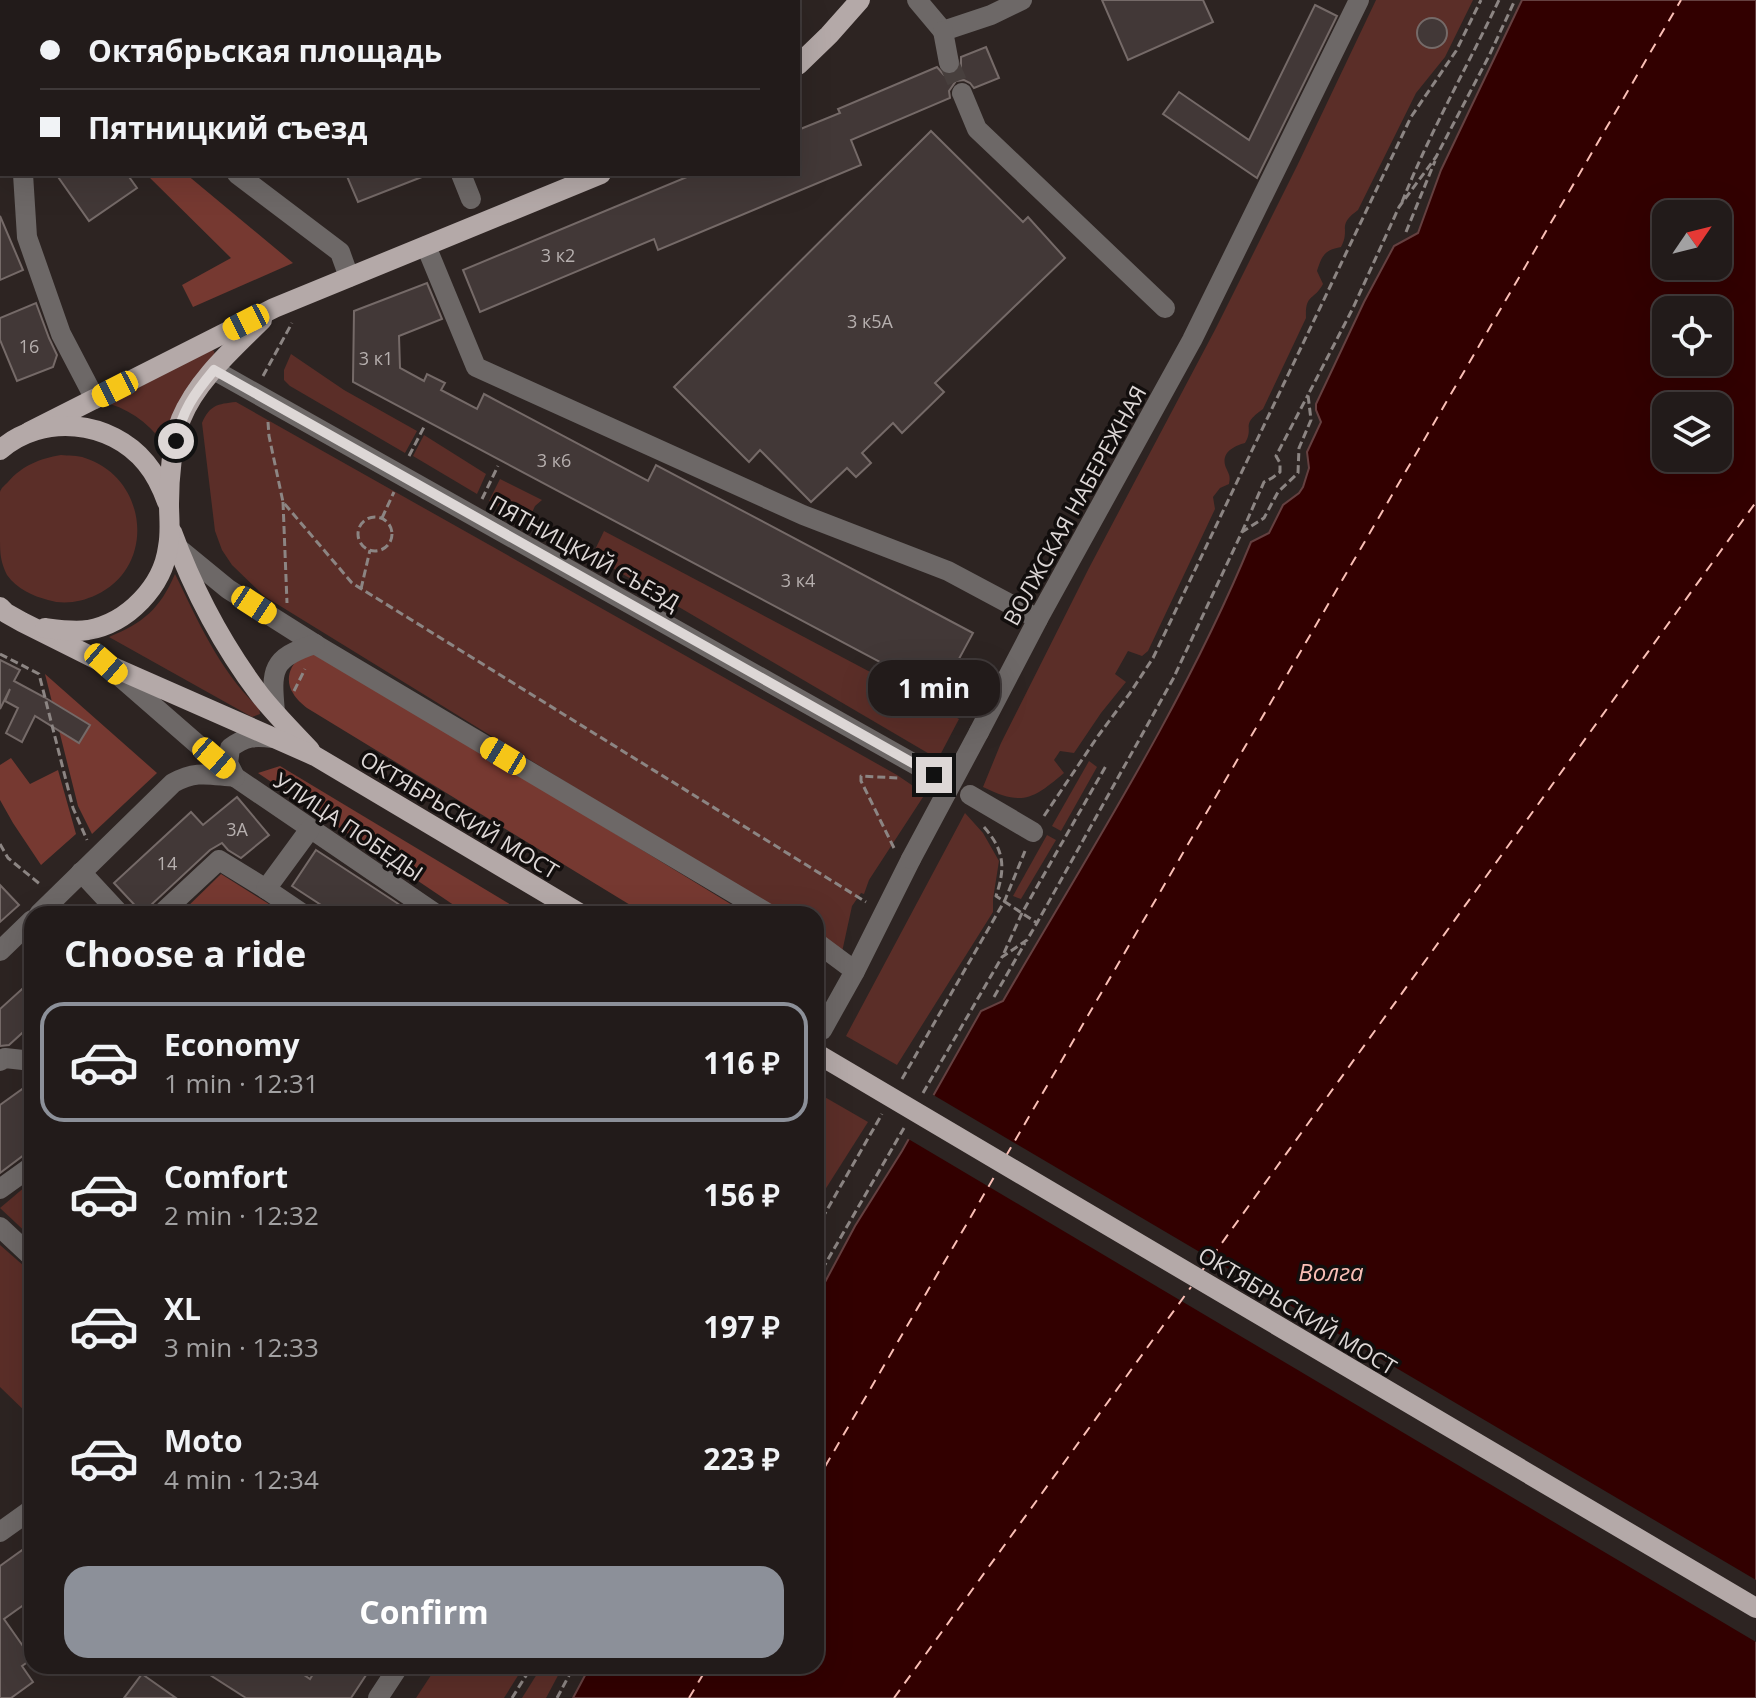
<!DOCTYPE html>
<html lang="en">
<head>
<meta charset="utf-8">
<style>
	body { margin:0; font-family:"Open Sans",sans-serif; background:#2e2827; color:#f1f3f6; height:100vh; display:flex; flex-direction:column; font-size:30px; white-space:nowrap }
	* { box-sizing:border-box; margin:0 }
	p { font-size:26px; color:#a2a1a2 }
	.icon { flex:none; width:44px; height:44px; fill:none; stroke:currentColor; stroke-width:2; stroke-linecap:round; stroke-linejoin:round }
	.map { position:relative; flex:1; overflow:hidden }
	.drawer { position:absolute; left:24px; top:906px; width:800px; height:768px; display:flex; flex-direction:column; background:#221b1a; border-radius:24px; box-shadow:0 8px 32px #0002,0 0 0 2px #3f3939 }
	.drawer>* { flex:none }
	.guide { position:absolute; left:0px; top:0px; width:800px; height:176px; box-shadow:0 8px 32px #0002,0 0 0 2px #3f3939; display:grid; align-content:center; height:176px; padding:0 40px; background:#221b1a }
	.needle { width:52px; rotate:55deg }
	.controls { position:absolute; left:1652px; top:200px; display:grid; gap:16px }
	.controls a { display:grid; place-items:center; width:80px; height:80px; border-radius:16px; background:#221b1a; box-shadow:0 8px 32px #0002,0 0 0 2px #3f3939; font-size:40px }
	.end { position:absolute; width:36px; height:36px; margin:-18px; border:10px solid #ddd7d6; background:#111; box-shadow:0 0 0 4px #111 }
	.from { border-radius:50% }
	.bubble { position:absolute; height:56px; border-radius:24px; background:#221b1a; box-shadow:0 8px 32px #0002,0 0 0 2px #3f3939; font-size:26px; font-weight:700; line-height:56px; text-align:center }
	.car { position:absolute; width:24px; height:48px; margin:-24px -12px; border-radius:10px; box-shadow:0 0 6px 2px #0007; background:linear-gradient(#f5c518 24%,#345 0 40%,#f5c518 0 76%,#345 0 86%,#f5c518 0) }
	.guide b { display:flex; align-items:center; gap:28px; height:76px; font-size:30px }
	.guide b+b { border-top:2px solid #3f3939 }
	.guide i { width:20px; height:20px; background:#f1f3f6 }
	ul { padding:0; list-style:none }
	li { display:flex; align-items:center; gap:24px; height:120px; margin:0 16px 12px; padding:0 24px; border:4px solid transparent; border-radius:24px }
	li div { flex:1 }
	li b { display:block; font-size:30px }
	li em { font-style:normal; font-weight:700 }
	li.on { border-color:#8c9099 }
	li>.icon { width:72px; height:72px; stroke-width:1.5 }
	h2 { padding:0 40px; font-size:36px; line-height:96px }
	.button { display:flex; gap:16px; margin-top:auto; padding:16px 40px }
	.button a { flex:1; height:92px; border-radius:24px; background:#8c9099; color:#fff; font-size:32px; font-weight:700; line-height:92px; text-align:center }
	.map>svg:first-child { display:block }
</style>
</head>
<body>
<div class="map">
<svg width="1756" height="1698" viewBox="0 0 1756 1698">
	<rect width="100%" height="100%" fill="#2d2422"/>
	<g fill="#5b2e28">
		<path d="M1376,0h97l-28,57 -29,36 -58,117c-22,16 -7,18 -17,37 -16,3 -19,8 -24,24l6,13c-9,17 -18,9 -17,34l-43,91c-24,17 -8,17 -18,34 -11,3 -23,9 -20,22 3,9 6,9 4,19l-9,4 -7,9 2,12 -67,142 -6,5 -14,-5 -13,23 11,8 -25,31 -27,40 -14,-2 -6,9 10,13c-32,27 -42,33 -81,14l18,-44 88,-175 127,-240 81,-162z"/>
		<path d="M208,348l6,3 1,5 -47,94c-14,-22 -33,-38 -58,-46z"/>
		<polygon points="291,354 344,390 417,431 405,453 290,386 284,380 284,370"/>
		<path d="M236,402l661,373 28,19 -56,86 -5,14 -3,-1 -9,13 -10,46 -26,-16v-22h-36l-516,-318 -32,-31 -10,-15 -7,-19 -13,-108c8,-18 15,-19 34,-21z"/>
		<polygon points="424,435 486,474 477,494 413,456"/>
		<path d="M61,455c7,1 17,0 24,3 63,20 72,109 11,137 -15,7 -32,10 -48,5 -15,-4 -31,-11 -41,-25 -7,-15 -7,-22 -7,-40 0,-12 0,-33 0,-43 1,-4 5,-7 8,-10 15,-17 31,-23 53,-27z"/>
		<polygon points="500,479 542,500 535,506 529,519 532,526 489,501"/>
		<polygon points="604,531 959,719 938,759 592,556"/>
		<path d="M175,574c23,47 45,98 84,134l1,6 -8,3 -143,-80c34,-14 51,-28 66,-63z"/>
		<polygon points="1089,761 1097,767 1061,831 1052,826"/>
		<polygon points="965,813 983,833 999,861 993,899 993,912 897,1065 846,1036"/>
		<polygon points="1047,835 1056,840 1021,899 1013,896"/>
		<polygon points="816,1092 868,1122 816,1204"/>
		<polygon points="32,1181 32,1238 0,1208"/>
		<polygon points="0,1245 32,1273 32,1418 0,1387"/>
		<polygon points="437,1666 524,1666 504,1698 416,1698"/>
		<polygon points="542,1666 563,1666 546,1698 522,1698"/>
	</g>
	<g fill="#763931">
		<polygon points="146,174 186,174 293,263 193,307 182,285 231,258"/>
		<path d="M321,654l426,260h-102l-338,-206c-5,-4 -11,-9 -14,-15 -8,-11 -4,-29 8,-35 6,-3 13,-3 20,-4z"/>
		<polygon points="45,674 157,773 92,834 78,806"/>
		<polygon points="11,758 30,784 58,770 76,834 41,865 13,823 0,800 0,765"/>
		<polygon points="280,766 526,914 467,914 258,773"/>
		<polygon points="221,874 285,914 180,914"/>
	</g>
	<path fill="#320000" stroke="#654040" stroke-width="2" fill-rule="evenodd" d="M1522,0h234v1698h-1183l17,-32h226v-367l39,-73 47,-75 79,-140 22,-10c87,-150 182,-298 248,-459l18,-9 14,-28 16,-12 4,-6 6,-19 -2,-16 14,-30 -5,-12v-6l48,-102 30,-56 24,-13 23,-63zM1666,214h52v52h-52zM1666,310h52v52h-52zM1666,406h52v52h-52z"/>
	<polygon fill="#2d2422" points="930,1093 1756,1580 1756,1642 905,1137"/>
	<g fill="none" stroke-linecap="round" stroke-linejoin="round">
		<g stroke="#fabeb5" stroke-width="2" stroke-dasharray="10 8" stroke-linecap="butt">
			<polyline points="1006,1156 1681,0"/>
			<polyline points="1201,1272 1756,502"/>
			<polyline points="816,1482 997,1172"/>
			<polyline points="689,1698 708,1666"/>
			<polyline points="894,1698 1191,1287"/>
		</g>
	</g>
	<g fill="#423837" stroke="#756a68" stroke-width="2">
		<polygon points="1102,0 1203,0 1213,22 1128,60"/>
		<polygon points="1315,5 1337,16 1257,178 1163,114 1179,92 1249,140"/>
		<circle cx="1432" cy="33" r="15"/>
		<polygon points="986,47 999,78 974,88 970,83 964,80 956,81 949,91 950,98 851,140 861,165 658,250 654,239 480,312 463,270 694,174 798,174 798,130 840,113 838,109 937,67 944,75 952,76 961,68 961,57"/>
		<polygon points="931,131 1023,222 1028,217 1065,258 935,383 944,392 902,433 893,423 862,453 871,463 856,477 847,468 811,502 760,450 749,462 674,387"/>
		<polygon points="56,174 127,174 137,188 89,221"/>
		<polygon points="346,174 427,174 427,175 358,202"/>
		<polygon points="0,216 23,270 0,280"/>
		<polygon points="427,283 442,319 399,336 400,368 424,381 427,374 445,383 441,390 477,409 484,394 648,481 656,465 973,633 940,694 353,382 354,311"/>
		<polygon points="36,303 49,338 57,355 53,367 17,381 0,340 0,318"/>
		<polygon points="0,660 20,670 14,681 44,697 90,725 79,743 35,716 22,742 6,733 18,708 5,701 10,689 0,709"/>
		<polygon points="237,797 269,835 241,858 228,850 222,843 210,850 152,904 149,910 143,914 114,883 191,812 203,825"/>
		<polygon points="316,850 394,901 413,914 335,914 292,886"/>
		<polygon points="0,885 19,905 0,922"/>
		<polygon points="32,980 32,1024 9,1045 0,1046 0,1009"/>
		<polygon points="32,1082 32,1153 24,1155 0,1173 0,1105"/>
		<polygon points="32,1543 32,1599 4,1619 32,1659 22,1666 33,1682 11,1698 0,1698 0,1566"/>
		<polygon points="196,1666 291,1666 310,1679 318,1666 372,1666 351,1698 246,1698"/>
		<polygon points="142,1674 176,1698 124,1698"/>
	</g>
	<g fill="none" stroke-linecap="round" stroke-linejoin="round">
		<polyline stroke="#473f3d" stroke-width="20" stroke-dasharray="20 10" stroke-linecap="butt" points="949,63 962,93"/>
		<g stroke="#8c8583" stroke-width="3" stroke-dasharray="8 4" stroke-linecap="butt">
			<path d="M1402,202c28,-70 65,-135 97,-202"/>
			<polyline points="1406,232 1435,161"/>
			<polyline points="263,376 292,323"/>
			<polyline points="268,422 269,436 283,502 352,583 866,902"/>
			<polyline points="409,456 424,427"/>
			<polyline points="482,499 498,466"/>
			<polyline points="283,502 287,603"/>
			<circle cx="375" cy="534" r="17"/>
			<polyline points="382,518 394,492"/>
			<polyline points="1242,532 1264,482 1272,478 1280,472 1280,463 1276,456 1308,395"/>
			<polyline points="361,589 370,550"/>
			<polyline points="0,654 39,674 73,808 87,840"/>
			<polyline points="294,691 305,669"/>
			<polyline points="962,715 972,696 974,697"/>
			<polyline points="1044,816 1098,736 1130,693 1153,658 1411,117 1456,51 1481,0"/>
			<path d="M984,827c20,23 22,40 12,69l41,27"/>
			<polyline points="0,844 8,858 41,885"/>
			<polyline points="894,848 861,781 861,776 898,778"/>
			<polyline points="1004,953 1022,913 1107,764"/>
			<polyline points="994,997 1025,943"/>
			<polyline points="902,1079 1005,900 1025,851"/>
			<polyline points="923,1093 1002,957 1027,940 1037,923 1173,679 1242,532 1264,518 1278,492 1298,473 1299,448 1311,420 1308,395 1353,308 1399,207 1436,157 1489,56 1515,0"/>
			<polyline points="816,1229 882,1114"/>
			<polyline points="816,1280 904,1128"/>
			<polyline points="512,1698 532,1666"/>
			<polyline points="557,1698 574,1666"/>
		</g>
		<g stroke="#6d6867" stroke-width="20">
			<polyline points="414,0 418,2"/>
			<polyline points="454,0 455,2"/>
			<polyline points="917,0 943,31 991,15 1022,0"/>
			<polyline points="138,2 139,0"/>
			<polyline points="592,2 596,0"/>
			<polyline points="739,2 740,0"/>
			<polyline points="943,31 949,63"/>
			<polyline points="962,93 977,129 1165,308"/>
			<polyline points="0,152 2,153"/>
			<polyline points="23,174 27,237 61,334 95,399"/>
			<polyline points="237,174 340,252 349,277"/>
			<polyline points="461,174 471,199"/>
			<polyline points="426,246 476,367 803,515 948,571 1038,619"/>
			<polyline points="214,370 934,775"/>
			<polyline points="178,548 228,589 318,646 769,914"/>
			<polyline points="111,669 235,777 436,914"/>
			<path d="M275,712c-4,-42 -4,-54 40,-68"/>
			<polyline points="979,732 1038,619 1192,340 1359,0"/>
			<path d="M235,777l-7,-14 2,-15c16,-12 24,-12 43,-10"/>
			<polyline points="970,795 1033,832"/>
			<polyline points="81,872 120,914"/>
			<path d="M39,914l134,-131c24,-13 36,-8 62,-6"/>
			<polyline points="161,914 219,860 266,889"/>
			<polyline points="303,914 266,889 310,829"/>
			<polyline points="816,942 855,971"/>
			<polyline points="0,951 32,920"/>
			<polyline points="822,1030 855,971 911,859"/>
			<polyline points="0,1061 5,1058 32,1061"/>
			<polyline points="0,1189 32,1166"/>
			<polyline points="0,1227 32,1257"/>
			<polyline points="0,1532 32,1509"/>
			<polyline points="378,1698 399,1666"/>
		</g>
		<g stroke="#b4a9a8" stroke-width="20">
			<polyline points="798,65 829,35 860,0"/>
			<polyline points="29,432 274,308 601,174"/>
			<path d="M0,450c42,-37 111,-30 146,13 10,12 16,25 21,39"/>
			<path d="M172,532c21,57 51,114 88,163 15,19 33,37 50,55"/>
			<polyline points="0,607 6,613 22,622 106,664 315,756 581,914"/>
			<path d="M45,628c15,2 28,4 43,2 40,-7 75,-44 80,-83 3,-15 1,-29 1,-43 0,-25 3,-62 12,-85 16,-39 52,-70 81,-99"/>
		</g>
		<polyline stroke="#6d6867" stroke-width="20" points="911,859 979,732"/>
		<polyline stroke="#b4a9a8" stroke-width="20" points="816,1053 1756,1608"/>
	</g>
	<g fill="none" stroke-linecap="round" stroke-linejoin="round">
		<path stroke="#ddd7d6" stroke-width="10" d="M176,441c6,-30 18,-47 38,-71l720,405"/>
	</g>
	<g text-anchor="middle" dominant-baseline="central" stroke-width="7" stroke-linejoin="round" paint-order="stroke">
		<g font-size="18" fill="#b6afae">
			<text x="558" y="255">3 к2</text>
			<text x="870" y="321">3 к5А</text>
			<text x="29" y="346">16</text>
			<text x="376" y="358">3 к1</text>
			<text x="554" y="460">3 к6</text>
			<text x="798" y="580">3 к4</text>
			<text x="237" y="829">3А</text>
			<text x="167" y="863">14</text>
		</g>
		<g font-size="22" fill="#ddd7d6" stroke="#120e0d">
			<text transform="translate(1074 505) rotate(-61)">ВОЛЖСКАЯ НАБЕРЕЖНАЯ</text>
			<text transform="translate(585 552) rotate(29)">ПЯТНИЦКИЙ СЪЕЗД</text>
			<text transform="translate(460 814) rotate(31)">ОКТЯБРЬСКИЙ МОСТ</text>
			<text transform="translate(349 826) rotate(34)">УЛИЦА ПОБЕДЫ</text>
			<text transform="translate(1298 1310) rotate(31)">ОКТЯБРЬСКИЙ МОСТ</text>
		</g>
		<g font-size="24" font-style="italic" fill="#fabeb5" stroke="#120e0d">
			<text x="1331" y="1271">Волга</text>
		</g>
	</g>
</svg>
<div class="controls">
<a><svg class="needle" viewBox="-14 -14 28 28"><path d="M0-13l5 13h-10z" fill="#e53935"/><path d="M0 13l5-13h-10z" fill="#a2a1a2"/></svg></a>
<a><svg class="icon" aria-label="locate" viewBox="0 0 24 24"><circle cx="12" cy="12" r="6"/><path d="M12 2v4M12 18v4M2 12h4M18 12h4"/></svg></a>
<a><svg class="icon" aria-label="layers" viewBox="0 0 24 24"><path d="M12 4l9 5-9 5-9-5zM3 14l9 5 9-5"/></svg></a>
</div>
<i class="end from" style="left:176px;top:441px"></i>
<i class="end" style="left:934px;top:775px"></i>
<div class="bubble" style="left:868px;top:660px;width:132px">1 min</div>
<i class="car" style="left:246px;top:322px;rotate:243deg"></i>
<i class="car" style="left:115px;top:389px;rotate:243deg"></i>
<i class="car" style="left:254px;top:605px;rotate:123deg"></i>
<i class="car" style="left:106px;top:664px;rotate:131deg"></i>
<i class="car" style="left:503px;top:756px;rotate:301deg"></i>
<i class="car" style="left:214px;top:758px;rotate:131deg"></i>
<div class="guide">
<b><i class="from"></i>Октябрьская площадь</b>
<b><i></i>Пятницкий съезд</b>
</div>
<section class="drawer">
<h2>Choose a ride</h2>
<ul>
<li class="on"><svg class="icon" aria-label="car" viewBox="0 0 24 24"><path d="M5 17H2v-5l4-1 3-4h7l3 4 3 1v5h-3M9 17h6M6 11h13"/><circle cx="7" cy="17" r="2"/><circle cx="17" cy="17" r="2"/></svg><div><b>Economy</b><p>1 min · 12:31</p></div><em>116 ₽</em></li>
<li><svg class="icon" aria-label="car" viewBox="0 0 24 24"><path d="M5 17H2v-5l4-1 3-4h7l3 4 3 1v5h-3M9 17h6M6 11h13"/><circle cx="7" cy="17" r="2"/><circle cx="17" cy="17" r="2"/></svg><div><b>Comfort</b><p>2 min · 12:32</p></div><em>156 ₽</em></li>
<li><svg class="icon" aria-label="car" viewBox="0 0 24 24"><path d="M5 17H2v-5l4-1 3-4h7l3 4 3 1v5h-3M9 17h6M6 11h13"/><circle cx="7" cy="17" r="2"/><circle cx="17" cy="17" r="2"/></svg><div><b>XL</b><p>3 min · 12:33</p></div><em>197 ₽</em></li>
<li><svg class="icon" aria-label="car" viewBox="0 0 24 24"><path d="M5 17H2v-5l4-1 3-4h7l3 4 3 1v5h-3M9 17h6M6 11h13"/><circle cx="7" cy="17" r="2"/><circle cx="17" cy="17" r="2"/></svg><div><b>Moto</b><p>4 min · 12:34</p></div><em>223 ₽</em></li>
</ul>
<div class="button"><a>Confirm</a></div>
</section>
</div>
</body>
</html>
